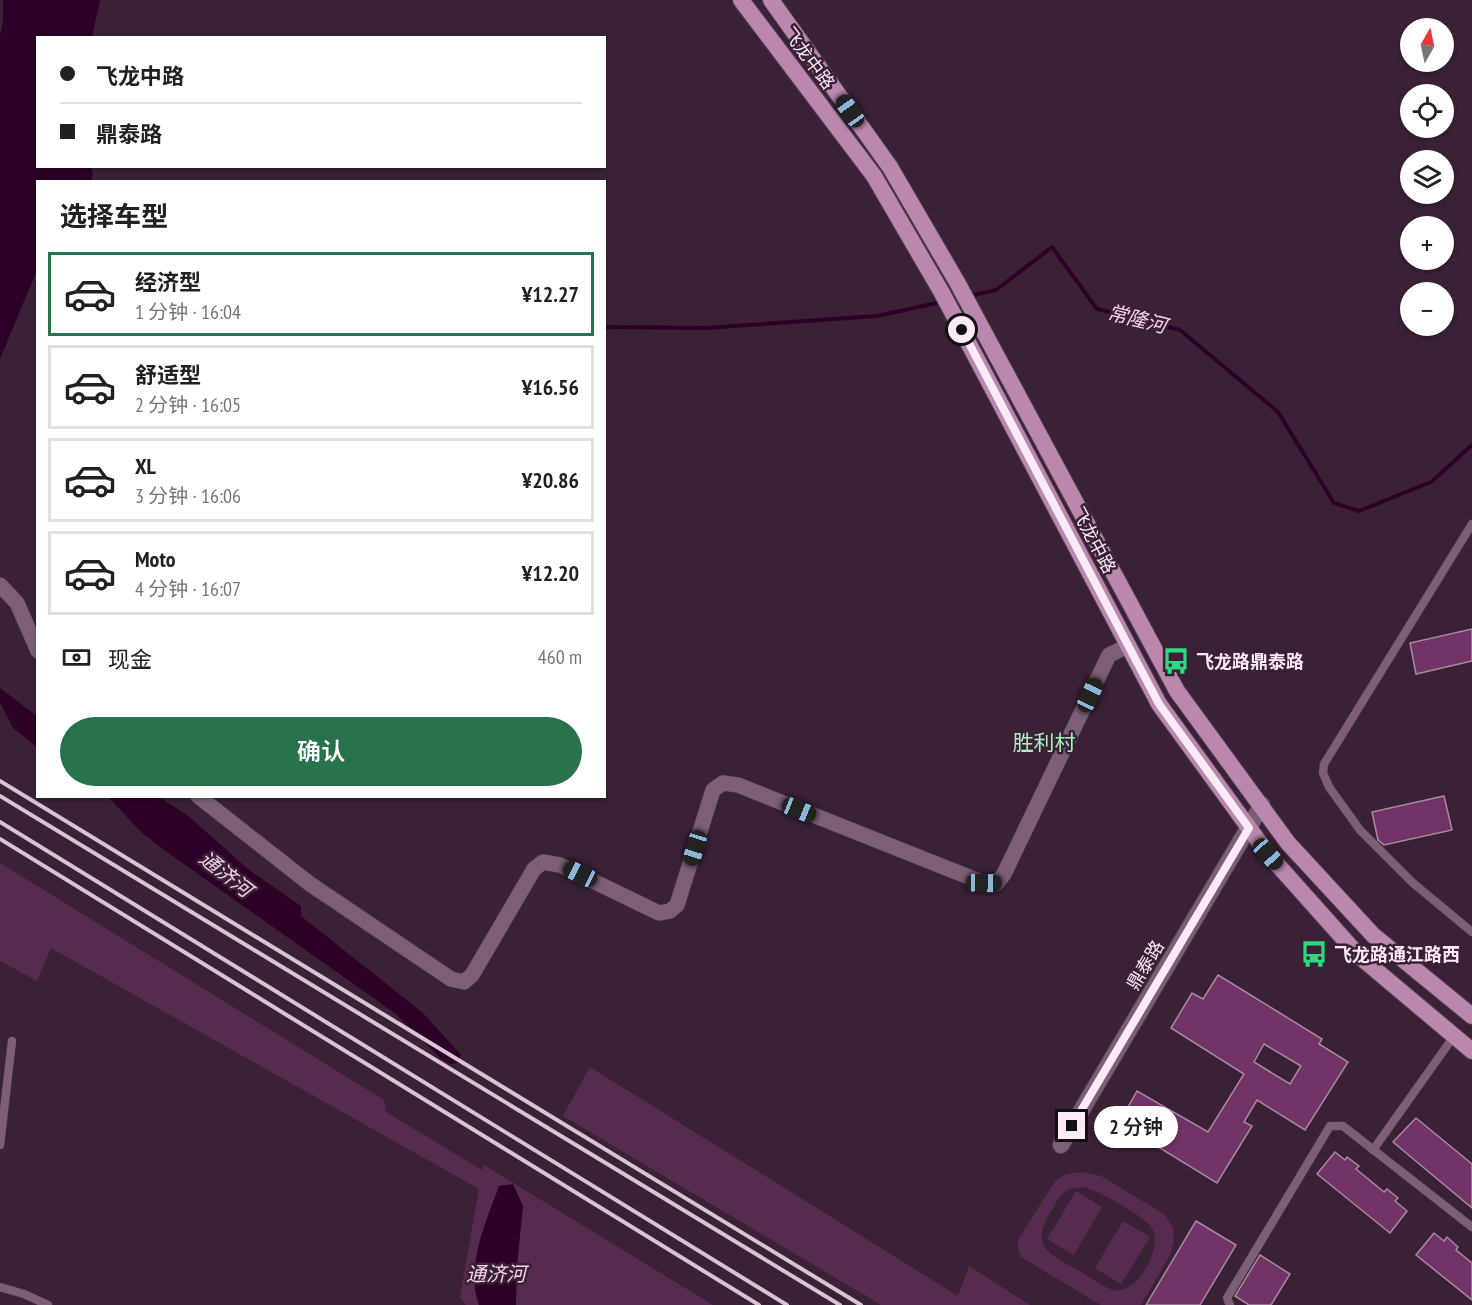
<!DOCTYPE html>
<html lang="zh">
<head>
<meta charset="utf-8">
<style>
	body { margin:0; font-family:"PT Sans Narrow","Noto Sans SC",sans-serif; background:#f2f2f2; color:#202124; height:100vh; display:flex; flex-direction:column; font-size:22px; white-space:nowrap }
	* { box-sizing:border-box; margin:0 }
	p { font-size:20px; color:#757577 }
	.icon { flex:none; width:33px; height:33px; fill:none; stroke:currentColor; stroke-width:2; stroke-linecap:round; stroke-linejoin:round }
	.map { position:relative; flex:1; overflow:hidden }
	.side { position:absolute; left:36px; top:180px; width:570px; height:618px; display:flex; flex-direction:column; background:#fff; border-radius:0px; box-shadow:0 2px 4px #0004 }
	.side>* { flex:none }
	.top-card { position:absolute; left:36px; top:36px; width:570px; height:132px; border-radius:0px; box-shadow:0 2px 4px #0004; display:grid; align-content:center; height:132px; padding:0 24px; background:#fff }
	.needle { width:39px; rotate:9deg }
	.fabs { position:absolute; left:1400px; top:18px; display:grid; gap:12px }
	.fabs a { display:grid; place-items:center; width:54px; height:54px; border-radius:50%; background:#fff; box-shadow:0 2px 4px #0004; font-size:30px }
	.end { position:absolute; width:27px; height:27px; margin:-14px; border:8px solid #fceaf7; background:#111; box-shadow:0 0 0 3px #111 }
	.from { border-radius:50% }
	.bubble { position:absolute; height:42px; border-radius:21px; background:#fff; box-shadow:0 2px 4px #0004; font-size:20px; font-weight:600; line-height:42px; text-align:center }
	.car { position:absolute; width:18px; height:36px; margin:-18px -9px; border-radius:8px; box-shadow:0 0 4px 2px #0007; background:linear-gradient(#222 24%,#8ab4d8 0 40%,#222 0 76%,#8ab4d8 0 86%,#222 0) }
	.top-card b { display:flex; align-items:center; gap:21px; height:57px; font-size:22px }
	.top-card b+b { border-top:2px solid #e0e0e0 }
	.top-card i { width:15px; height:15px; background:#202124 }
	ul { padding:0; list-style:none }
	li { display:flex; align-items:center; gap:18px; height:84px; margin:0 12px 9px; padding:0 12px; border:3px solid #e0e0e0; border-radius:0px }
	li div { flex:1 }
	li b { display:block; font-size:22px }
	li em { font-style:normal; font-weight:600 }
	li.current { border-color:#28734e }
	li>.icon { width:54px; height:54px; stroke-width:1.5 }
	h2 { padding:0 24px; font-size:27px; line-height:72px }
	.pay { display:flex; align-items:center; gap:15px; height:66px; padding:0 24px; font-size:22px }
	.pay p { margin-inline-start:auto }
	.primary-button { display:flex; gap:12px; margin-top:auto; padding:12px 24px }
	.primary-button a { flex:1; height:69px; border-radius:36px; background:#28734e; color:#fff; font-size:24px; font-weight:600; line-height:69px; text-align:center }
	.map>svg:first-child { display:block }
</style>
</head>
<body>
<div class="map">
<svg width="1472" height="1305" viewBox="0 0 1472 1305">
	<rect width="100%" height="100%" fill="#3a2135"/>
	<g fill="#572b4f" fill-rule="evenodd">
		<polygon points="0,863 384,1100 386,1112 482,1170 484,1165 713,1305 466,1305 460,1297 479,1189 51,948 37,981 0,961"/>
		<polygon points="590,1067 958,1296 969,1266 1030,1305 881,1305 563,1116"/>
		<path d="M1083,1172l18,4 63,38 9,13 1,14 -4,14 -29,50h-40l-80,-48 -3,-7v-10l37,-59 11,-7zM1084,1187c15,4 63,30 69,43 9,19 -16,66 -40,60 -10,-3 -22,-12 -32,-18 -32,-19 -54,-24 -28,-64 9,-16 12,-20 31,-21z"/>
		<polygon points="1076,1191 1102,1207 1074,1255 1047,1239"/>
		<polygon points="1123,1221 1150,1237 1121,1284 1095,1268"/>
	</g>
	<g fill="#2d0127">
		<polygon points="3,0 100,0 92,37 38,38 38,166 91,167 93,173 92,181 38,182 37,270 0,359 0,36 3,20"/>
		<polygon points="0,688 37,716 37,747 13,728 0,703"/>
		<polygon points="108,797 159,797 187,815 249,870 301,906 301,916 423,1013 461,1055 458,1063 450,1064 441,1059 396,1014 167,852 142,833"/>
		<path d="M513,1184l10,22 -6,60 -1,39h-37c-14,-38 7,-83 20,-119z"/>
	</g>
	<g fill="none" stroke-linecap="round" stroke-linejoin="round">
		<g stroke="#2d0127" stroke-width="4">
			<polyline points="969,296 996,290 1052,247 1097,309 1180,330 1278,412 1334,503 1359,511 1431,482 1472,445"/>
			<polyline points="604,327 706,328 877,316 941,302"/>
		</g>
	</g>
	<g fill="#723366" stroke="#a889a1" stroke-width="1.5" fill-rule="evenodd">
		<polygon points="1472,629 1472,661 1416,674 1410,643"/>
		<polygon points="1444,796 1452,830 1384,845 1378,840 1372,812"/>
		<path d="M1218,975l104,64 -3,5 29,18 -43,68 -48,-30 -13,22 8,4 -35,57 -98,-60 18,-32 71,41 36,-58 -73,-46 21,-35 11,6zM1264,1044l37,22 -11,18 -36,-22z"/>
		<polygon points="1416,1118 1472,1164 1472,1208 1393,1142"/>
		<polygon points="1335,1152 1345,1160 1347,1157 1359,1166 1356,1169 1384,1192 1387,1189 1398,1198 1395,1201 1407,1211 1390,1233 1317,1174"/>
		<polygon points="1196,1221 1236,1245 1200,1305 1146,1305"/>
		<polygon points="1434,1233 1444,1241 1447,1237 1458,1247 1456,1250 1472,1263 1472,1300 1416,1255"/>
		<polygon points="1260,1255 1290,1274 1271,1305 1249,1305 1235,1296"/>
	</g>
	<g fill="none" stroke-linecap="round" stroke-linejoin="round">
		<defs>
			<g id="service">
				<polyline points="1472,524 1324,764 1323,773 1329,787 1360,830 1413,883 1472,932"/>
				<polyline points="0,1145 12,1041"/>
				<polyline points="1373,1150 1454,1036"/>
				<polyline points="0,1287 24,1294 48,1305"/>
				<polyline points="1230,1305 1227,1298 1330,1126 1343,1126 1472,1227"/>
			</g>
			<g id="minor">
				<polyline points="0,585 17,603 38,651"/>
				<polyline points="198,796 310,884 451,979 464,982 472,975 534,869 543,862 560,865 659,913 670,911 677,905 713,790 723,783 738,785 984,883 996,884 1004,874 1109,655 1128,646"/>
			</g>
			<polyline id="tertiary" points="1061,1145 1262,805"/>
			<g id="primary">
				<polyline points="741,0 874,176 942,293 1159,704 1268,854 1359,956 1472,1051"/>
				<polyline points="771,0 890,167 957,282 1177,691 1288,843 1373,935 1472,1016"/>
			</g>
		</defs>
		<use href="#service" stroke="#553f51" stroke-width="9"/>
		<use href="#minor" stroke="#553f51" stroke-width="16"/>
		<use href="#tertiary" stroke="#553f51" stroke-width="18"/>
		<use href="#primary" stroke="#553f51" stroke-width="18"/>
		<use href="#service" stroke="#7c5f75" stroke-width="8"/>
		<use href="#minor" stroke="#7c5f75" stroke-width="15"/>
		<use href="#tertiary" stroke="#7c5f75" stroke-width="16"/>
		<use href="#primary" stroke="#ba88ae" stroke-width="16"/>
		<g stroke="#d7c3d2" stroke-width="4">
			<polyline points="0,781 861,1305"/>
			<polyline points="0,796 840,1305"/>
			<polyline points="0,822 787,1305"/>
			<polyline points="0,839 759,1305"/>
		</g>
	</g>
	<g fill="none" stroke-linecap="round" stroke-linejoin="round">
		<polyline stroke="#fceaf7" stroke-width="8" points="962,330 1159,704 1249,828 1072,1126"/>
	</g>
	<defs>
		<symbol id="bus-bare" viewBox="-9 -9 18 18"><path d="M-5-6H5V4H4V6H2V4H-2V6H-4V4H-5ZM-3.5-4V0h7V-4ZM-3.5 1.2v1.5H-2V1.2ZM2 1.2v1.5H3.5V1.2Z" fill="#31d882" stroke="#3a2135" stroke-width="2.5" paint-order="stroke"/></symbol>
	</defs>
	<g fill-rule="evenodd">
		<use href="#bus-bare" x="1157" y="642" width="38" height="38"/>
		<use href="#bus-bare" x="1295" y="935" width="38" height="38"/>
	</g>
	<g text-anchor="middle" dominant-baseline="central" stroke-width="5" stroke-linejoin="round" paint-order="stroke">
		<g font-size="18" fill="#fceaf7" stroke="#3a2135">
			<text transform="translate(809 58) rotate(53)">飞龙中路</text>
			<text transform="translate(1094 540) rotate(62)">飞龙中路</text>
			<text transform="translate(1145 965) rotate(-59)">鼎泰路</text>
		</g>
		<g font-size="18" font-weight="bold" fill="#fceaf7" stroke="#3a2135" text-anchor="start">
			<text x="1196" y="661">飞龙路鼎泰路</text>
			<text x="1334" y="954">飞龙路通江路西</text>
		</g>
		<g font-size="20" font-style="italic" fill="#f8d1ee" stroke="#3a2135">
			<text transform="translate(1137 319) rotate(14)">常隆河</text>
			<text transform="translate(226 874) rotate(38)">通济河</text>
			<text x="496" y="1274">通济河</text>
		</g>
		<g font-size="21" fill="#a7f1c0" stroke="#3a2135">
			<text x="1044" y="742">胜利村</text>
		</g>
	</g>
</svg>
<div class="fabs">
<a><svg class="needle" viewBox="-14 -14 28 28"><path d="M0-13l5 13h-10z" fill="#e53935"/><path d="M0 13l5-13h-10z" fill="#757577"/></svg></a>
<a><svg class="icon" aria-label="locate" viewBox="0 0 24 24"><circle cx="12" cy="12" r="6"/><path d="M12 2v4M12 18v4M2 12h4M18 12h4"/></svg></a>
<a><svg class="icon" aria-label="layers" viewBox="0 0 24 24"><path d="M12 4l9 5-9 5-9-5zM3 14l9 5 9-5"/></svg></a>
<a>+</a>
<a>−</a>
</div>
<i class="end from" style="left:962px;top:330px"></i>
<i class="end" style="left:1072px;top:1126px"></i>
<div class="bubble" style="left:1094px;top:1106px;width:84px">2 分钟</div>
<i class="car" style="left:850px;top:111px;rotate:325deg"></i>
<i class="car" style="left:1090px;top:695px;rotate:25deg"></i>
<i class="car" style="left:799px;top:810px;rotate:112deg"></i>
<i class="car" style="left:695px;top:848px;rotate:197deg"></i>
<i class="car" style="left:1268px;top:854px;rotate:138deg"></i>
<i class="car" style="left:580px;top:874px;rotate:296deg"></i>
<i class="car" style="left:984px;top:883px;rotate:91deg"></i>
<div class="top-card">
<b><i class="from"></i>飞龙中路</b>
<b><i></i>鼎泰路</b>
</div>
<section class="side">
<h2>选择车型</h2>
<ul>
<li class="current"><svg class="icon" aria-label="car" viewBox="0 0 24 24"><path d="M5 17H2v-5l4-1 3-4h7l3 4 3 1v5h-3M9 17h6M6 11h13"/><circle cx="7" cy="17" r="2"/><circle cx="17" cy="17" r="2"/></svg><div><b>经济型</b><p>1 分钟 · 16:04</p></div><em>¥12.27</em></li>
<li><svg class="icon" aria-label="car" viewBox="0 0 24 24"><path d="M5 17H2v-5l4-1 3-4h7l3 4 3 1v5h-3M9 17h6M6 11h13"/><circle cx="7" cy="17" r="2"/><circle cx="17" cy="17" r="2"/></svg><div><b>舒适型</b><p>2 分钟 · 16:05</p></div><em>¥16.56</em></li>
<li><svg class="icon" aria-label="car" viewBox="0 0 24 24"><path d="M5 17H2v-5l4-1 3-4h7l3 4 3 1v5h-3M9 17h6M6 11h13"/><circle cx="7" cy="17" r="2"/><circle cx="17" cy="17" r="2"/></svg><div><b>XL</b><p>3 分钟 · 16:06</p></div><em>¥20.86</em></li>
<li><svg class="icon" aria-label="car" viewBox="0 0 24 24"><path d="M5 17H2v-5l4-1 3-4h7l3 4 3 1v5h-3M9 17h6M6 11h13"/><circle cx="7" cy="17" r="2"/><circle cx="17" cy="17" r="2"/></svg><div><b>Moto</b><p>4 分钟 · 16:07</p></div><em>¥12.20</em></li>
</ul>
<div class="pay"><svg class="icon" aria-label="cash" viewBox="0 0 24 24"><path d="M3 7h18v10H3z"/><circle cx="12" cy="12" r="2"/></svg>现金<p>460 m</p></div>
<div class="primary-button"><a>确认</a></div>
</section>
</div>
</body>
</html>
